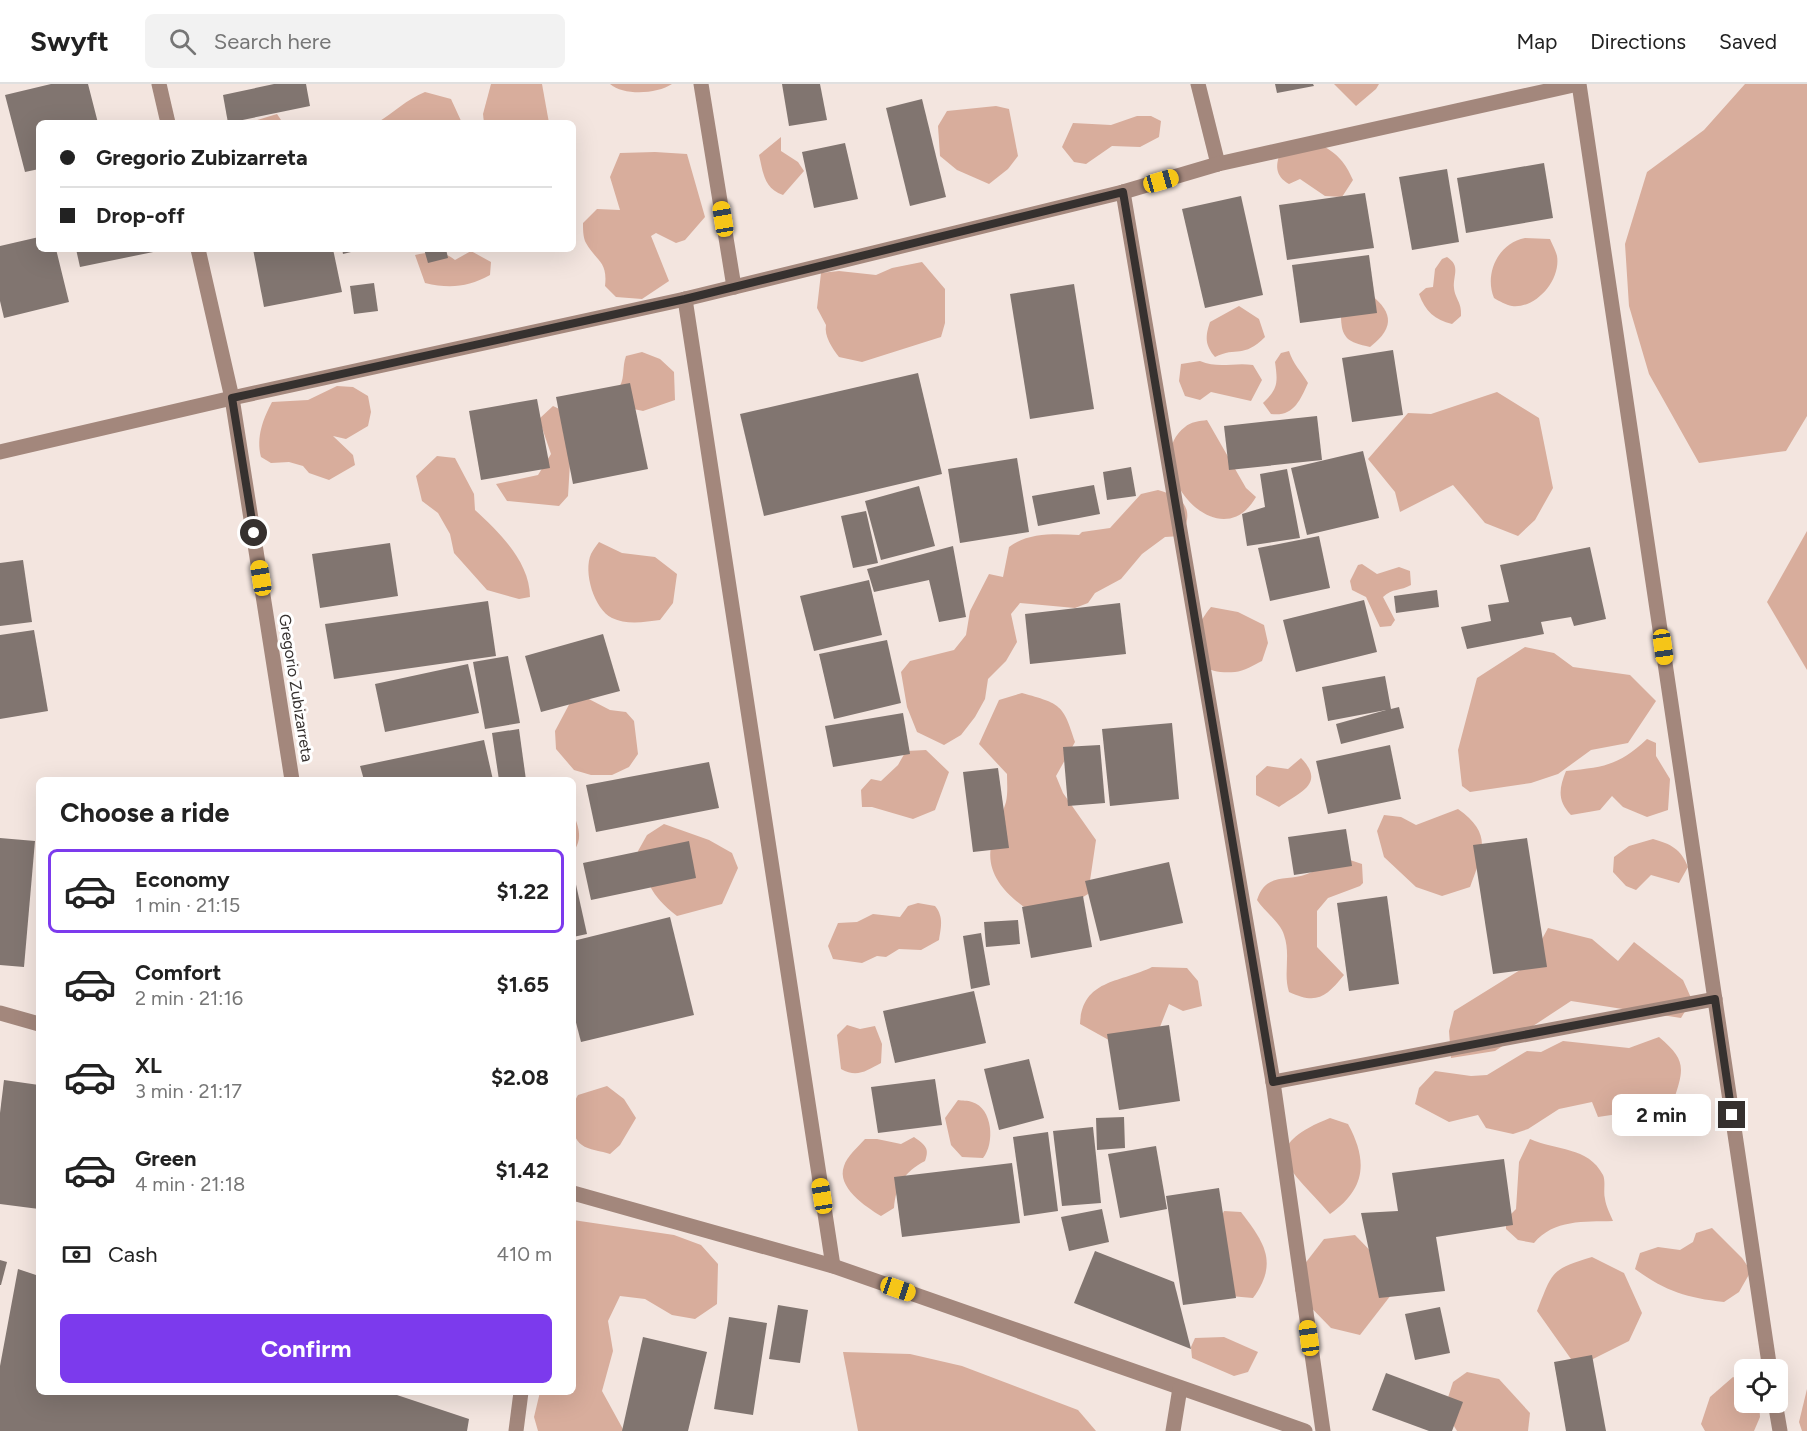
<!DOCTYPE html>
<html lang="en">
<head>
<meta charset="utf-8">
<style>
	body { margin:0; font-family:Figtree,sans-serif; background:#f2f2f2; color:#222; height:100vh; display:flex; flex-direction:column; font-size:22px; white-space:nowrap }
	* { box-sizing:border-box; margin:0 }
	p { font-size:20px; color:#767676 }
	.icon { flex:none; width:33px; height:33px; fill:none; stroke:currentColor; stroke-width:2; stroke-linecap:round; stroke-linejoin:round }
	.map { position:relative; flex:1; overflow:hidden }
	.sheet { position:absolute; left:36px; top:693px; width:540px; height:618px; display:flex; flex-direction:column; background:#fff; border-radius:9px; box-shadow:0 6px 24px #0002 }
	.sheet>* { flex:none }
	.top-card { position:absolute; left:36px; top:36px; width:540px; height:132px; border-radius:9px; box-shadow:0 6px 24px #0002; display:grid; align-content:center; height:132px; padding:0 24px; background:#fff }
	.controls { position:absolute; left:1734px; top:1275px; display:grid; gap:12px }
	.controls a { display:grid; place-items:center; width:54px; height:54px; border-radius:9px; background:#fff; box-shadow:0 6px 24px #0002; font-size:30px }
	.end { position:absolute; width:27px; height:27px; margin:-14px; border:8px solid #36312f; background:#fff; box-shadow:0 0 0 3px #fff }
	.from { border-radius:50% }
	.bubble { position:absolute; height:42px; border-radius:9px; background:#fff; box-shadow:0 6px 24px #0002; font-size:20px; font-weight:700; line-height:42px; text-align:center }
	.car { position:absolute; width:18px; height:36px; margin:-18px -9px; border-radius:8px; box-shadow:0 0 4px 2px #0007; background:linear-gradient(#f5c518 24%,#345 0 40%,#f5c518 0 76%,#345 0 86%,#f5c518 0) }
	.top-card b { display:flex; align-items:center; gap:21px; height:57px; font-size:22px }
	.top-card b+b { border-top:2px solid #e0e0e0 }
	.top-card i { width:15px; height:15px; background:#222 }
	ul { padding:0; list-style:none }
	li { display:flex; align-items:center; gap:18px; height:84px; margin:0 12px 9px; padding:0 12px; border:3px solid transparent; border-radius:9px }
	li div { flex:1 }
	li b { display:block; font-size:22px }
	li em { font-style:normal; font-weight:700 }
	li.on { border-color:#7c3aed }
	li>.icon { width:54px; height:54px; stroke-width:1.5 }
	h2 { padding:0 24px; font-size:27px; line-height:72px }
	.pay { display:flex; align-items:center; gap:15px; height:66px; padding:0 24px; font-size:22px }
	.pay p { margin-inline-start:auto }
	.action { display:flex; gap:12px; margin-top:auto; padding:12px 24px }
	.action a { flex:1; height:69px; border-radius:9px; background:#7c3aed; color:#fff; font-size:24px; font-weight:700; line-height:69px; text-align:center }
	header { display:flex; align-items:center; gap:36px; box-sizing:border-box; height:84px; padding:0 30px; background:#fff; border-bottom:2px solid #e0e0e0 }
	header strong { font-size:28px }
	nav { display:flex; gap:33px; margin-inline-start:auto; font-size:21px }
	.search { width:420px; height:54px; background:#f2f2f2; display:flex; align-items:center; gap:15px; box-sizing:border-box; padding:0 21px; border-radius:9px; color:#767676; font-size:22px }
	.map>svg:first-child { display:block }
</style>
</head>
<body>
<header>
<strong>Swyft</strong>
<div class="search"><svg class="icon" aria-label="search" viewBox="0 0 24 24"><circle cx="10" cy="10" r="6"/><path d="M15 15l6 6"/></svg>Search here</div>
<nav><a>Map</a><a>Directions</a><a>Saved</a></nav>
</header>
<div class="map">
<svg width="1807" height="1347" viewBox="0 0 1807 1347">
	<rect width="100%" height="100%" fill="#f3e5df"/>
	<g fill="#d8ad9c">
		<polygon points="491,0 542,0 549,39 484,39 483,30"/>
		<path d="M610,0h62c-15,10 -48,12 -62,0z"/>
		<polygon points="1334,0 1379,0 1376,5 1356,22"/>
		<polygon points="1745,0 1807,0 1807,332 1786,367 1699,379 1649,290 1629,222 1625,160 1647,88 1704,46"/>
		<path d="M425,8l26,7 11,24h-85c16,-10 30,-24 48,-31z"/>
		<polygon points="996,22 1009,25 1018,72 1008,85 989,100 957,86 940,72 938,42 947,27"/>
		<polygon points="277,30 283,39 247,39"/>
		<polygon points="1137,32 1151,32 1161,37 1159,53 1140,63 1112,62 1086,80 1074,78 1062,63 1073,39 1111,41"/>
		<path d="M781,53v14l17,11 6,9 -21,24c-19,-6 -20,-23 -24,-40z"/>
		<path d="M1321,61c17,9 24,17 32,35l-11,17 -17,-1 -25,-17 -11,5c-14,-8 -14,-19 -8,-33z"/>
		<path d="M655,68l32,2 18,63 -20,23 -9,3 -20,-10 -5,3 18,45 -27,18 -26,-2 -11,-11c3,-25 -9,-25 -19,-43 -3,-5 -3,-14 -3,-20l14,-14 23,1 -10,-33 10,-24z"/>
		<path d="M1525,154l25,1c2,5 6,12 7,17 4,24 -21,53 -45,50 -6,-1 -13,-5 -18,-8 -10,-24 4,-55 31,-60z"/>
		<path d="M471,167l20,11 -1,13c-22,12 -40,14 -65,8l-10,-28c14,-3 28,-5 40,5z"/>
		<path d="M1447,173c14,9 6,18 7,31 1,11 8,14 7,28l-9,8c-17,-4 -27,-13 -33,-30l7,-6 7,-1 2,-18 7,-10z"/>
		<path d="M922,178l23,27v34l-4,14 -79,25 -23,-5c-7,-9 -15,-21 -13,-32l-9,-17 4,-35 18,-2 37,4 16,-7z"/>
		<path d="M1366,207c26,19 31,35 4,56 -22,-5 -29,-8 -29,-32z"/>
		<path d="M1239,222l20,13 6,18c-22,22 -28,9 -50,20 -10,-12 -10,-20 -5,-35z"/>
		<path d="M1289,267c4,13 12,20 19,32 -8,18 -15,34 -37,31l-8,-11c15,-14 15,-20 12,-41l6,-9z"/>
		<path d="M642,268l18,7 14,13 1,28 -32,11 -14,-3 -9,-22c5,-10 2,-19 6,-30z"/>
		<path d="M1200,277c19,8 34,1 53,4l9,15 -11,21 -40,-9 -11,8 -15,-4 -6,-15 2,-17z"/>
		<path d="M337,302l16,1 15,9 3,16 -3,14 -22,13 -13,-3 20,19 2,10 -26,15 -20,-7 -6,-7 -14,-4 -18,1 -10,-6c-5,-20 2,-38 11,-55l36,-2z"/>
		<polygon points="1497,308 1539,334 1553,404 1535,436 1518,452 1485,439 1453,401 1400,428 1395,408 1368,375 1408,329 1431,330"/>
		<polygon points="553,322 568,329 571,362 568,412 559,422 507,417 496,400 538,391 551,370 539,335"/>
		<path d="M1207,336l39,68 10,9c-38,66 -119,-34 -71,-70 5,-5 15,-6 22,-7z"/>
		<path d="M437,372l18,2 19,36 1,16c24,22 55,52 55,87l-11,2 -32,-9 -33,-37 -4,-19 -12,-21 -16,-12 -6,-25z"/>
		<path d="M1158,406c27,7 37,20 23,46l-16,1 -23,17 -21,25 -26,14 -7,10 -13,5 -55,-5 -9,11 6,28 -11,19 -18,18 -3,20 -10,18 -14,18 -17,10 -27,-13 -10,-25 -6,-35 9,-11 44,-11 12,-15 4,-24 19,-37 14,3 6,-30c20,-15 47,-13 70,-12l3,-3 28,-4 31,-34z"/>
		<polygon points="1807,447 1807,586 1767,518"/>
		<path d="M599,458l23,11 33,4 22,17 -4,29 -13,17c-15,2 -34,5 -48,-2 -18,-9 -29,-46 -21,-64 2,-4 5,-8 8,-12z"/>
		<path d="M1362,480l15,10 22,-7 11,4 1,14c-10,6 -19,3 -28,12l12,23 -4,6 -11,1 -14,-30 -14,-7 -2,-9 8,-16z"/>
		<path d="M1211,523l27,5 26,13 4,18 -6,18c-8,4 -18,10 -27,11 -50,4 -50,-34 -24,-65z"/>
		<polygon points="1525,563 1554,569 1573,583 1630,591 1656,617 1628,659 1591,666 1558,690 1531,699 1470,708 1462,702 1458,666 1477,594"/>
		<path d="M1022,609c39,11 41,11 53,49l-19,34 7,17 33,47 -8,54 -43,26c-29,-16 -63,-41 -53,-78 3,-14 10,-27 14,-40 2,-9 1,-19 1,-28l-28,-30 20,-44z"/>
		<polygon points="585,613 610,626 626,628 634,637 638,670 629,683 612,691 591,691 574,686 556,665 555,647 572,615"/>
		<path d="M1647,655l9,4v13l14,23 -2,31 -21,7 -24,-10 -11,-11 -12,14 -29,5c-14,-14 -12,-27 -5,-44 38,-4 52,-5 81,-32z"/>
		<polygon points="926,666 949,688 935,726 913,735 872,723 862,723 861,706 871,695 881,697 898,681 906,667"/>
		<path d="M1301,674c25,26 -1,34 -22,49l-23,-12v-19l11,-10 21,3z"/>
		<path d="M1458,725c35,25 25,43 12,78l-28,9 -26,-9 -32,-30 -7,-26 7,-16 17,2 15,8z"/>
		<path d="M573,729c6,15 10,26 0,39z"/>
		<path d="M664,740l45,16 23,13 6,15 -16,36 -45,12c-28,-22 -29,-33 -39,-65l9,-16z"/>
		<path d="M1653,755c18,5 28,10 35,28l-9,16 -28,-8 -15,15 -10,-4 -13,-14 1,-15 15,-11z"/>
		<path d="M1341,773l21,7 1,19 -3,3 -32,12 -11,13v36l27,28c-18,22 -27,30 -55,17 -6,-18 2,-37 -5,-57 -3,-12 -20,-24 -27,-35 9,-28 29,-18 50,-26 12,-4 23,-11 34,-17z"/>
		<path d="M918,819l17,3c9,11 6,21 4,34l-18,10 -22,-1 -13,8 -9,-1 -15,7 -29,-4 -5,-13 10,-23 19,-1 16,-8 27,3 8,-11z"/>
		<polygon points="1548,844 1592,855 1618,877 1634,858 1683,896 1692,916 1681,934 1571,917 1495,967 1451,974 1449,947 1454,927 1528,881"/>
		<path d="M1152,883l35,1 11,13 4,25 -19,5 -14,-7 -15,38 -38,2 -36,-20c2,-45 40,-41 72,-57z"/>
		<path d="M847,941l13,4 15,-3 7,18 -1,19c-15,8 -24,15 -40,6l-4,-34z"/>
		<path d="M1659,953c26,22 26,30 15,62l-46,3 -10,12 -20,3 -6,-15 -33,7 -31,20 -15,5 -27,-6 -8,-13 -29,7 -34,-18 4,-16 16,-17 36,5 16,-1 40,-24 14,1 22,-11 66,7z"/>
		<path d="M607,1002l17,13 12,19 -16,27 -10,9c-8,-3 -22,-4 -28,-9 -14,-10 -12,-37 -4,-50z"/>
		<path d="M958,1016c4,1 10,0 14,2 21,6 23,42 11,56l-21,-1 -11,-12 -6,-27z"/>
		<path d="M1330,1034l18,6c20,37 18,65 -18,90 -36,-43 -78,-65 0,-96z"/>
		<path d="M914,1053c11,8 16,11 11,24 -21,11 -29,24 -31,47l-13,8c-15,-9 -45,-29 -37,-50 3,-10 14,-19 21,-27h12l24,5z"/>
		<path d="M1530,1055c26,12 58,7 73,36 3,7 0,16 2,24 1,7 5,15 8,22 -29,1 -59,-2 -79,22l-16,-3 -12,-11v-10l10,-10 3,-47z"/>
		<path d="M1224,1127l17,1c23,30 38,51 12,86l-23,-2 -11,-74z"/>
		<polygon points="573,1136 674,1151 701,1161 718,1180 717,1220 695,1235 672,1231 645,1215 620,1212 608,1237 613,1267 602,1307 624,1347 538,1347 534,1333 540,1308 573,1308"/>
		<path d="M1712,1144l30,30 9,13 -12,21 -15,10c-37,-4 -59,-11 -89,-33l5,-16 18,-6 22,3 13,-8 3,-9z"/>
		<polygon points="1355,1151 1385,1182 1391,1211 1360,1251 1331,1244 1295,1207 1300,1186 1324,1155"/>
		<path d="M1592,1173l32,16 18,40 -13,28 -40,20 -18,-2 -34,-48c16,-40 13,-41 55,-54z"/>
		<polygon points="1224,1253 1258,1268 1248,1288 1234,1292 1192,1274 1191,1263 1195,1254"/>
		<polygon points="843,1268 910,1270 962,1282 1078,1326 1096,1347 858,1347"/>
		<polygon points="1467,1288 1499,1295 1530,1329 1528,1347 1457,1347 1444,1326 1453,1298"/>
		<polygon points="1733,1293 1744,1298 1744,1318 1759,1319 1760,1333 1754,1347 1705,1347 1701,1340 1710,1313"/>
		<polygon points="1807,1305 1807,1347 1802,1347 1799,1338"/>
	</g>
	<g fill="#817570">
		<polygon points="51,0 88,0 98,39 39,39 39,85 25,88 5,11"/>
		<polygon points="274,0 306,0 310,22 228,39 223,11"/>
		<polygon points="782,0 820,0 827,36 789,42"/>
		<polygon points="1275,0 1313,0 1314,2 1277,9"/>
		<polygon points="922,15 946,113 910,122 886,24"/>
		<polygon points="845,59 858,115 814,124 802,68"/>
		<polygon points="1544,79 1553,134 1466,149 1457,94"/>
		<polygon points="1447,85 1459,158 1412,166 1399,93"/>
		<polygon points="1365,109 1374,164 1287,176 1279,121"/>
		<polygon points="1241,112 1263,211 1205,224 1182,125"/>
		<polygon points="39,153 39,165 56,165 69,218 4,234 0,217 0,162"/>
		<polygon points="76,165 163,165 163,166 80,183"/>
		<polygon points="253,165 333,165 342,208 264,223"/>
		<polygon points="342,165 359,165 359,166 343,170"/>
		<polygon points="424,165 446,165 448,174 428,179"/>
		<polygon points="1369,171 1377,229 1300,239 1292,181"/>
		<polygon points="374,199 378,227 354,230 350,202"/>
		<polygon points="1074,200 1094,325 1030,335 1010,210"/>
		<polygon points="1393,266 1403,331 1352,338 1342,274"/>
		<polygon points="918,289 942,390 764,432 740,330"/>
		<polygon points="630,299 648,385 573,400 556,313"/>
		<polygon points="537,315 550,384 481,396 469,327"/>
		<polygon points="1317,332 1322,376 1229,386 1224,342"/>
		<polygon points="1363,367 1379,434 1307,451 1291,384"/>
		<polygon points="1017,374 1029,448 960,459 948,385"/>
		<polygon points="1131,383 1136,412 1107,416 1103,388"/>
		<polygon points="1287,385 1300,454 1247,462 1242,430 1265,423 1260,390"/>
		<polygon points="1094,401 1100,430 1038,442 1032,412"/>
		<polygon points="919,402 935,462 881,476 865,417"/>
		<polygon points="866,427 878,479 853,484 841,432"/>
		<polygon points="1319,452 1330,504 1270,517 1258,464"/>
		<polygon points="390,459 398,512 320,524 312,470"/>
		<polygon points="953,462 966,533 939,538 929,496 874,508 867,485"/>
		<polygon points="1590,463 1606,535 1574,542 1571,533 1541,538 1544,550 1467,565 1461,543 1491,537 1488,521 1509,518 1500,481"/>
		<polygon points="23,476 32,538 0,542 0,479"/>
		<polygon points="869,496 882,551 814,567 800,512"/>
		<polygon points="1437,506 1439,523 1396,529 1394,512"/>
		<polygon points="1364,516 1377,568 1296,588 1283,536"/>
		<polygon points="488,517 496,572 334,595 325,540"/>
		<polygon points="1120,519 1126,570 1030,580 1025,530"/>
		<polygon points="34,546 48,627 0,635 0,551"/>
		<polygon points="603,550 620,607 541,628 525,572"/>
		<polygon points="887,556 901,619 834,635 819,570"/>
		<polygon points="508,572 520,639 485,645 473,578"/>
		<polygon points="468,580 479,629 385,648 375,600"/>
		<polygon points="1385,592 1391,625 1399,623 1404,644 1341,660 1336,640 1386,626 1328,637 1322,603"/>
		<polygon points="903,629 910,670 833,683 825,642"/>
		<polygon points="1172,639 1179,715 1110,722 1102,645"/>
		<polygon points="519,645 526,696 499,696 492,649"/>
		<polygon points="484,656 493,696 364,696 360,682"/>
		<polygon points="1100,661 1105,719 1068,722 1063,663"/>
		<polygon points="1390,661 1401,715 1328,730 1316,677"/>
		<polygon points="709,678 719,724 596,748 586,701"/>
		<polygon points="998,684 1009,764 973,768 963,688"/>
		<polygon points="1346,745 1352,782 1294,791 1288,753"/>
		<polygon points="0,754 35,757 24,883 0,881"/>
		<polygon points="1527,754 1547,883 1493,890 1473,761"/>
		<polygon points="689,757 696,794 591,816 583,779"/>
		<polygon points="1169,778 1183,839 1100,857 1085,797"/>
		<polygon points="573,787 587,850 573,853"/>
		<polygon points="1083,812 1092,863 1031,874 1022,823"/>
		<polygon points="1387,812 1399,900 1349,907 1337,819"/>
		<polygon points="670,833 694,931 581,958 573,927 573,857"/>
		<polygon points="1018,836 1020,860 986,863 984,838"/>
		<polygon points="981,849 990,901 971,905 963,852"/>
		<polygon points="974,907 986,959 895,979 883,927"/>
		<polygon points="1169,941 1180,1017 1119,1026 1107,950"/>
		<polygon points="1029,975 1044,1034 999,1046 984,985"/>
		<polygon points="935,995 942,1041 878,1049 871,1003"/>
		<polygon points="4,996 39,1001 39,1125 0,1120 0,1029"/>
		<polygon points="1124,1033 1125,1064 1097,1066 1096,1034"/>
		<polygon points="1093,1043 1101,1119 1062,1122 1053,1047"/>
		<polygon points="1048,1048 1058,1127 1024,1132 1013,1053"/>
		<polygon points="1156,1062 1167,1125 1120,1134 1108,1070"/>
		<polygon points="1504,1075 1513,1141 1436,1153 1445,1207 1379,1214 1361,1129 1398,1127 1392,1089"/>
		<polygon points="1012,1079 1020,1139 902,1153 894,1093"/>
		<polygon points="1219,1104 1236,1214 1183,1221 1166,1112"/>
		<polygon points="1102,1125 1109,1158 1069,1167 1061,1133"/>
		<polygon points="1095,1167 1174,1198 1191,1265 1074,1219"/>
		<polygon points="0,1176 7,1178 1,1201 0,1201"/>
		<polygon points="18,1185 39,1192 39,1308 388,1308 469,1335 467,1347 0,1347 0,1282"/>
		<polygon points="778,1221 808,1226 800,1279 769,1275"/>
		<polygon points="1440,1223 1450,1269 1415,1276 1405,1230"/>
		<polygon points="729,1233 767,1239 753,1331 714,1325"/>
		<polygon points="643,1253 707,1268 688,1347 622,1347"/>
		<polygon points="1592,1271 1606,1347 1566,1347 1554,1278"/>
		<polygon points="1386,1289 1463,1318 1452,1347 1429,1347 1372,1326"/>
	</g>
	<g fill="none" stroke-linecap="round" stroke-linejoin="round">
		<g stroke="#a3877c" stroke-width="15">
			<polyline points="159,0 168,39"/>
			<polyline points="701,0 734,203"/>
			<polyline points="1198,0 1218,80"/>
			<polyline points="1579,0 1770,1286"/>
			<polyline points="1123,108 1273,998 1323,1347"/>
			<polyline points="198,165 232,314 292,696"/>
			<polyline points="685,215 833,1182"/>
			<polyline points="0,368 232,314 685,215 1123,108 1218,80 1578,0"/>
			<polyline points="0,929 39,940"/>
			<polyline points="1273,998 1715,915"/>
			<polyline points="573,1109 833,1182 1305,1347"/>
			<polyline points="1775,1318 1780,1347"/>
			<polyline points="516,1347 521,1308"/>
			<polyline points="1173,1347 1180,1304"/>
		</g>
	</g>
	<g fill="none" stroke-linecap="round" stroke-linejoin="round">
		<polyline stroke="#36312f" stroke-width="8" points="254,449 232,314 685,215 1123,108 1273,998 1715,915 1732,1031"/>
	</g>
	<g text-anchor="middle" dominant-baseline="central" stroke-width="6" stroke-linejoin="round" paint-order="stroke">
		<g font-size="16" fill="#36312f" stroke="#fff">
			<text transform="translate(296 604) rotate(81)">Gregorio Zubizarreta</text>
		</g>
	</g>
</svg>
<div class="controls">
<a><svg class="icon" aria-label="locate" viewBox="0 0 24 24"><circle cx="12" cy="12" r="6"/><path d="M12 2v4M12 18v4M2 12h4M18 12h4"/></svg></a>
</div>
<i class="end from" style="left:254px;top:449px"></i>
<i class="end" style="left:1732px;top:1031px"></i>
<div class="bubble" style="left:1612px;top:1010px;width:99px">2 min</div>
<i class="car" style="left:1161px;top:97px;rotate:74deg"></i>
<i class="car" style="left:723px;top:135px;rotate:351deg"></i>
<i class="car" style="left:261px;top:494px;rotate:351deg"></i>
<i class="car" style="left:1663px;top:563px;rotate:172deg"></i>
<i class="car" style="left:822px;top:1112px;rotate:351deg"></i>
<i class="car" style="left:898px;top:1205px;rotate:109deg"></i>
<i class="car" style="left:1309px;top:1254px;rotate:352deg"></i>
<div class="top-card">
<b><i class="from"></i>Gregorio Zubizarreta</b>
<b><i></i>Drop-off</b>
</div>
<section class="sheet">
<h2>Choose a ride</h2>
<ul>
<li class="on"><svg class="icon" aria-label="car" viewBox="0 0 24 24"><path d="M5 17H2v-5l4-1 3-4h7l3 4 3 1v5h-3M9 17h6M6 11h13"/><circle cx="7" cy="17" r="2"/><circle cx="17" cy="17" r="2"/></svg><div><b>Economy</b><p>1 min · 21:15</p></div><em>$1.22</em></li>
<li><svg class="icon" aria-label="car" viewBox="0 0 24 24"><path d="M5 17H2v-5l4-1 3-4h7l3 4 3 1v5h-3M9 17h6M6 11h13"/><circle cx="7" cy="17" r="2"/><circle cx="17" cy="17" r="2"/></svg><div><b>Comfort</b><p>2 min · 21:16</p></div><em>$1.65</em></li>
<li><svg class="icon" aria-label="car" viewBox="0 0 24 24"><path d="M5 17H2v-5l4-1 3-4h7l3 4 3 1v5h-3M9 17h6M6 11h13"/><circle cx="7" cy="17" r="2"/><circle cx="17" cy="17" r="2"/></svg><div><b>XL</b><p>3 min · 21:17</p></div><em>$2.08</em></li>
<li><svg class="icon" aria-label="car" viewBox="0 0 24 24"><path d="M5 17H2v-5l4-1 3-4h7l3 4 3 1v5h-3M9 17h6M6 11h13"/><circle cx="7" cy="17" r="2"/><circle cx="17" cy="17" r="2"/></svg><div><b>Green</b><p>4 min · 21:18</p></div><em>$1.42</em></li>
</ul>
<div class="pay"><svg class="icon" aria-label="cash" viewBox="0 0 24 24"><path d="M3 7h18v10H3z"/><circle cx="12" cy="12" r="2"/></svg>Cash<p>410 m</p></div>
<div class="action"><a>Confirm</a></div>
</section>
</div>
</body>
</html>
